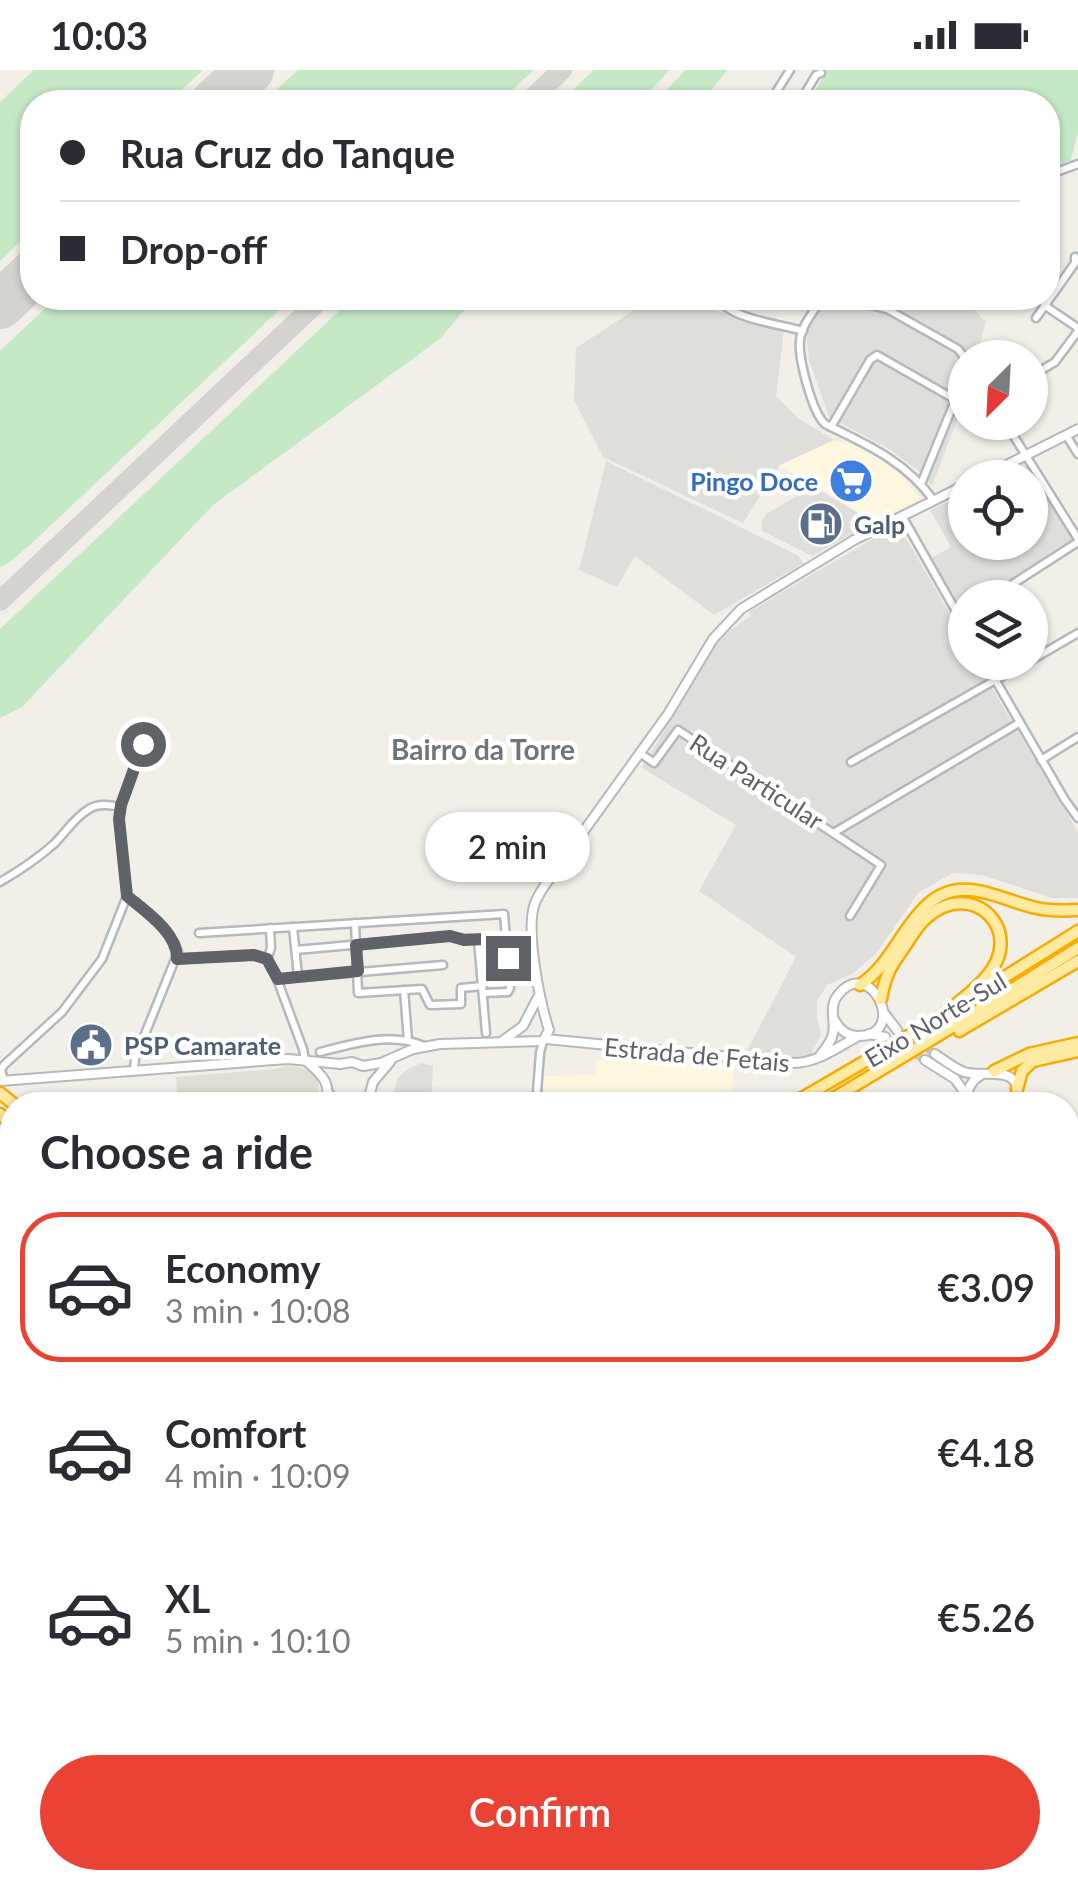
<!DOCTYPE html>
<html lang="en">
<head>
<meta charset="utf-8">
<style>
	body { margin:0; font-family:Lato,sans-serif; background:#f2f2f3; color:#2b2b33; height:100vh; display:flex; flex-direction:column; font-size:38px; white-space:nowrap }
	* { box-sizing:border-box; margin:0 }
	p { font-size:32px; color:#7c7c81 }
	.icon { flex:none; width:55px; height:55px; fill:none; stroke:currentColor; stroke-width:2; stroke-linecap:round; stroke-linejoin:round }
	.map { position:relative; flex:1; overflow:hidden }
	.details { position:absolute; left:0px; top:1022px; width:1080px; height:798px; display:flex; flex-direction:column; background:#fff; border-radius:40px 40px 0 0; box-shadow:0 2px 8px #0004 }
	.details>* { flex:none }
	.top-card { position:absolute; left:20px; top:20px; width:1040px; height:220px; border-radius:40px; box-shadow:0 2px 8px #0004; display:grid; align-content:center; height:220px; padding:0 40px; background:#fff }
	.needle { width:65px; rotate:204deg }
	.buttons { position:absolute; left:948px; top:270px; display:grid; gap:20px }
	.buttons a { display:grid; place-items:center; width:100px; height:100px; border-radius:50%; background:#fff; box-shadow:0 2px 8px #0004; font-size:50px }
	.end { position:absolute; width:45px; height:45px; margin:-22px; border:12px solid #5f6368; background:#fff; box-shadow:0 0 0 5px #fff }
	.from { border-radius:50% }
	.bubble { position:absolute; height:70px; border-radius:35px; background:#fff; box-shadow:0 2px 8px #0004; font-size:32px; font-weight:600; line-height:70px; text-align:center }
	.top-card b { display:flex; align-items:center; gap:35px; height:95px; font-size:38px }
	.top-card b+b { border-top:2px solid #e1e1e2 }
	.top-card i { width:25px; height:25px; background:#2b2b33 }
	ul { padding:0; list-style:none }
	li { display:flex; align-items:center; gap:30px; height:150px; margin:0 20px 15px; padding:0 20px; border:5px solid transparent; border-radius:40px }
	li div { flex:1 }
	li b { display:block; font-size:38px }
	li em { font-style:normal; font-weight:600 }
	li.on { border-color:#ea4335 }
	li>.icon { width:90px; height:90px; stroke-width:1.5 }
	h2 { padding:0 40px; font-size:45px; line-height:120px }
	.button { display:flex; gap:20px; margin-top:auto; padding:20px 40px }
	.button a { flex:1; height:115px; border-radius:60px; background:#ea4335; color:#fff; font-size:40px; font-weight:600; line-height:115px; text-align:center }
	.status { display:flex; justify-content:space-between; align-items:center; height:70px; padding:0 50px; background:#fff; direction:ltr }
	.status svg { height:28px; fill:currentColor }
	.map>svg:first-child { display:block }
</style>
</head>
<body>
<div class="status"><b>10:03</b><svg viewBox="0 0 49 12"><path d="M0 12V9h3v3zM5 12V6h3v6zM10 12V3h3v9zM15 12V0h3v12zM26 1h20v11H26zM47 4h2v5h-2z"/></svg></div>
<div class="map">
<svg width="1078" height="1818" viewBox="0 0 1078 1818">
	<rect width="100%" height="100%" fill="#f1efe8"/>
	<g fill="#fef7e0">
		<polygon points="834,370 859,377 877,387 903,407 921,429 874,451 780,395"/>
		<polygon points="597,990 734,998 729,1035 545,1035 542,1006 595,1005"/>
	</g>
	<g fill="#e0deda">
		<polygon points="635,228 719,241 784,258 776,326 798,348 834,370 780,395 743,453 603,387 574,330 576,278 634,240"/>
		<polygon points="828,228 973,228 970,234 983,250 986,251 977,287 965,288 965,329 932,416 921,403 889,379 829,347 809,290 806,263"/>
		<polygon points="606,391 797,485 804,493 714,545 635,486 617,517 579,500"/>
		<polygon points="1021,396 1030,398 1074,472 984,527 965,528 965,538 961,539 932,488 951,477 930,440 965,424 965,472 1030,472 1030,408 998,407"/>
		<polygon points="811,418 818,419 873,452 812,486 762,461 761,453 766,444"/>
		<polygon points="886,461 897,462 907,470 965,570 965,592 977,593 1078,762 1078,828 1052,828 982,805 953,803 919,822 875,885 852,904 827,915 817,931 817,947 821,965 810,986 798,989 747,981 796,887 699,821 736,755 642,698 719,568 751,546 749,542"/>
		<polygon points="421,993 433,996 431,1035 389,1035 398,1008 405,1001"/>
	</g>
	<g fill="#e1ded6">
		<polygon points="287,996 302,998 314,1004 318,1011 319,1035 178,1033 176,1007 276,999"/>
		<polygon points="1078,1568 1078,1628 1068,1641 1068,1577"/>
	</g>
	<g fill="#c5e8c5">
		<polygon points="34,0 203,0 168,32 32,32 32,160 0,191 0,32"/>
		<polygon points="298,0 534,0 499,32 263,32"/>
		<polygon points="594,0 670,0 639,32 560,32"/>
		<polygon points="685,0 727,0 702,32 656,32"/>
		<polygon points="827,0 1078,0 1078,61 1071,90 1048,98 1048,32 809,32"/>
		<polygon points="56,228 292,228 31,474 10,492 0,497 0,281"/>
		<polygon points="353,228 474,228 441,268 213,435 22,637 0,648 0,559"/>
		<polygon points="1078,1092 1078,1165 1068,1154 1068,1100"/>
		<polygon points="1072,1197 1078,1197 1078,1265 1069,1270 1068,1269 1068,1199"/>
	</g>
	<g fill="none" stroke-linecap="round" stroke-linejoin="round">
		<g stroke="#d4d3d0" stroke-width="20">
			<polyline points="528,32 562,0"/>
			<polyline points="0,531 322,228"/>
		</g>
		<g stroke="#d4d3d0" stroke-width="48">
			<polyline points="215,32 250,0"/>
			<polyline points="0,235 32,205"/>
		</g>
		<g stroke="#ccccc8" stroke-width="8" stroke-dasharray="8 4" stroke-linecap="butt">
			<polyline points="897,960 935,984"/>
			<polyline points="885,967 925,990"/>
		</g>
		<polyline stroke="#ccccc8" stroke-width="10" stroke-dasharray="10 5" stroke-linecap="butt" points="976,1808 997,1817"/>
		<defs>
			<g id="minor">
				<polyline points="770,32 790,0"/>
				<polyline points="800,32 816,5 821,3"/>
				<polyline points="1048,105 1078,94"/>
				<path d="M718,228c11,21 62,26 85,33"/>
				<polyline points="805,228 818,235"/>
				<path d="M822,228c-7,12 -21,28 -22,42 -2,18 12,72 25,84 41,20 82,38 109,77"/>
				<polyline points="859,228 870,235 887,239 958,279 965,288"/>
				<polyline points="1044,235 1078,258"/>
				<polyline points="1036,248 1075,193 1075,187"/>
				<polyline points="1030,307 1055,292 1078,261"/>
				<polyline points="1005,352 1078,469"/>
				<polyline points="831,357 870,290 877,285 956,330"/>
				<polyline points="1066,365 1078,384"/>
				<polyline points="921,414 965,306"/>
				<polyline points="902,446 965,557"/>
				<polyline points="991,528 1078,472"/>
				<polyline points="1030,591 1078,563"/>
				<polyline points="985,592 1065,730 1078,748"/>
				<polyline points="640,683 654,693 678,660 881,795 850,846"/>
				<polyline points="1041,690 1078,667"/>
				<polyline points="851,692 1027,592"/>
				<polyline points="835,762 1019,653"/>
				<path d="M0,812c19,-11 37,-23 54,-38 11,-11 21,-27 35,-35 9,-6 21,-4 32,-2"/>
				<path d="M127,826c18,15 44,33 51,56l-43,107 -1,10"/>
				<polyline points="355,853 358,923 422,919 430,935 461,934 461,918 483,916"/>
				<polyline points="293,857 298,906"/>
				<polyline points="199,863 504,844 510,918 508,922 484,923"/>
				<polyline points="478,870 486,963"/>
				<polyline points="296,880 450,866 464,869 505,869"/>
				<polyline points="177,889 254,885 267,889 277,909 303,979 305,990"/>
				<polyline points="267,889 271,878 270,858"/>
				<polyline points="277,909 443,895"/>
				<polyline points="404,920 408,970"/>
				<path d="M320,982c35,-9 70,-20 104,-6"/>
				<polyline points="4,1010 1,1000 4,995 62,942 102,889 127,826 119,749 121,735 146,668"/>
				<polyline points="536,1035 540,983 543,971"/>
				<polyline points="0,1144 12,1156"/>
				<polyline points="0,1174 12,1163"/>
				<polyline points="1068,1277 1078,1286"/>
				<polyline points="1068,1321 1078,1305"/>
				<polyline points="1068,1335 1078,1340"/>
				<polyline points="1068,1381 1078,1387"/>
				<polyline points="1068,1428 1078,1434"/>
				<polyline points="1068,1472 1078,1478"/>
				<polyline points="1068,1721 1078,1721"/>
				<polyline points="84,1808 94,1818"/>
				<polyline points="339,1808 344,1818"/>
				<polyline points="401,1808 408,1813 423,1818"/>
				<polyline points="536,1808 549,1818"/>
				<polyline points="576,1808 580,1818"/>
				<polyline points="608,1808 611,1818"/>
				<polyline points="29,1818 39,1808"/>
				<polyline points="177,1818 186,1808"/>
				<polyline points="223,1818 233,1808"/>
				<polyline points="271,1818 282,1808"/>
				<polyline points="448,1818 451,1808"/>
				<polyline points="479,1818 482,1808"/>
				<polyline points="687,1818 692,1808"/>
			</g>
			<g id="tertiary">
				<polyline points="981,408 1078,359"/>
				<polyline points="884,943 897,960"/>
				<polyline points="869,964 885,967"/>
				<path d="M546,969l247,24c24,0 43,-15 64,-26"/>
				<polyline points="501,972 523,956 538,927"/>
				<path d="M821,984c5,-6 11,-13 12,-21 3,-13 -5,-26 5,-38 32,-41 72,41 20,41 -11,0 -19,-7 -24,-17"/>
				<path d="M935,984c9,6 19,14 29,18 22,7 60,-12 53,33"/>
				<path d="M305,990c16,14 29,24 19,45"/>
				<polyline points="925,990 955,1009 967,1026"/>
				<path d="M0,1011l288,-22 52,5 12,-2 11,4 18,-3 32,-14 27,-5 103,-3 6,-11c-9,-28 -23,-95 -15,-124 2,-7 7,-15 11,-21l123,-171 45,-75 28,-30 113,-69 111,-55"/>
				<polyline points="329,1024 341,1035"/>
				<polyline points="359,1035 369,1027 373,1012 390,992"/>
				<path d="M968,1035c-2,-13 1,-23 13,-30"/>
				<polyline points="1068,1059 1078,1063"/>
				<polyline points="0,1348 12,1346"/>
				<polyline points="0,1537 12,1545"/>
				<polyline points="1068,1567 1078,1557"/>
				<polyline points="300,1808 307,1818"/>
				<polyline points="890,1818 898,1808"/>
			</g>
			<g id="trunk">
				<path d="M860,915c29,-19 40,-53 64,-77 33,-35 70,-11 108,-1 15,4 30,4 46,3"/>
				<path d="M881,929c5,-28 11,-34 26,-56 6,-9 11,-18 19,-25 47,-42 101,14 60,59 -13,16 -32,28 -47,41"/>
				<polyline points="965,932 1078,861"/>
				<polyline points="952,957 1078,878"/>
				<polyline points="959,961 1078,891"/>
				<polyline points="994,1001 1029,984 1078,973"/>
				<polyline points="1017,1019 1022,1001 1033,991 1078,981"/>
				<polyline points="0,1023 15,1035"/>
				<polyline points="790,1035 809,1024"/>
				<polyline points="0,1044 12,1055"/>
				<polyline points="1026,1808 1047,1818"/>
				<polyline points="997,1817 999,1818"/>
			</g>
			<polyline id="motorway" points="1037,1808 1078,1813"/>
		</defs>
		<use href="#minor" stroke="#b5b8bc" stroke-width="11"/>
		<use href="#tertiary" stroke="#b5b8bc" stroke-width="12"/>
		<use href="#trunk" stroke="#f9ab00" stroke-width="15"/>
		<use href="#motorway" stroke="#f9ab00" stroke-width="15"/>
		<use href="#minor" stroke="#fff" stroke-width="6"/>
		<use href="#tertiary" stroke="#fff" stroke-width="8"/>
		<use href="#trunk" stroke="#feeaa1" stroke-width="10"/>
		<use href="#motorway" stroke="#fde293" stroke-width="10"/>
		<defs>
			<g id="trunk-bridge">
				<polyline points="809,1024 939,948"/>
				<polyline points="824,1034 952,957"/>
			</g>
		</defs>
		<use href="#trunk-bridge" stroke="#f9ab00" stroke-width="15" stroke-linecap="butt"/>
		<use href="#trunk-bridge" stroke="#feeaa1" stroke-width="10"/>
	</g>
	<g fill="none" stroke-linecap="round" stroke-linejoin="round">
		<path stroke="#5f6368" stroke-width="12" d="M143,674l-22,61 -2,14 8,77c18,15 51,37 50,63l77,-4 13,4 11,20 80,-8 -2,-26 94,-9 14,4 42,-2 2,20"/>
	</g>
	<defs>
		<symbol id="supermarket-disc" viewBox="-11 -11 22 22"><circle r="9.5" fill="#3f7fe0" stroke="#fff"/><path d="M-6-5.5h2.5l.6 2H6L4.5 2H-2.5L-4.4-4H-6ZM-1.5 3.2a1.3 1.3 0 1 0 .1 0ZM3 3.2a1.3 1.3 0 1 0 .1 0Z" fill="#fff"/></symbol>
		<symbol id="fuel-disc" viewBox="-11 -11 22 22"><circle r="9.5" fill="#5c6f8a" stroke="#fff"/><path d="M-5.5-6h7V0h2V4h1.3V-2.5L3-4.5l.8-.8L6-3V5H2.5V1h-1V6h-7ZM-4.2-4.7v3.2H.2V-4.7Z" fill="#fff"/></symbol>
		<symbol id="civic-disc" viewBox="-11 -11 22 22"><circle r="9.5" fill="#5c6f8a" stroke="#fff"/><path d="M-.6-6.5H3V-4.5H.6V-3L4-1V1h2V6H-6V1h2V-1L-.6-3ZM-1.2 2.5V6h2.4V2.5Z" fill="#fff"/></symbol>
	</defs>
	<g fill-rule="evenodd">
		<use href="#supermarket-disc" x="826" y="386" width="50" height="50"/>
		<use href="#fuel-disc" x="796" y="429" width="50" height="50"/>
		<use href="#civic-disc" x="66" y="950" width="50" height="50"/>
	</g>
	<g text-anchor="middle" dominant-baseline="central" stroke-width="9" stroke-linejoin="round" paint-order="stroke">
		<g font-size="25" font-weight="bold" fill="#366cbe" stroke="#fff" text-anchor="end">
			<text x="818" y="411">Pingo Doce</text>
		</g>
		<g font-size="25" font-weight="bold" fill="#4e5e75" stroke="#fff" text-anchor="start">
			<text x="854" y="454">Galp</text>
			<text x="124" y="975">PSP Camarate</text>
		</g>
		<g font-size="25" fill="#5f6368" stroke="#fff">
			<text transform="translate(757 711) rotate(33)">Rua Particular</text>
			<text transform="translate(935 949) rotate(-31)">Eixo Norte-Sul</text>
			<text transform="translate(697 984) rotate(5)">Estrada de Fetais</text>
		</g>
		<g font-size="28" font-weight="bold" fill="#70757a" stroke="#fff">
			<text x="483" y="679">Bairro da Torre</text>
		</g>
	</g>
</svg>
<div class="buttons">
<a><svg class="needle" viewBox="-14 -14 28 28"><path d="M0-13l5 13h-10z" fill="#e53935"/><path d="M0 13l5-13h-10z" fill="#7c7c81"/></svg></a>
<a><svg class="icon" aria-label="locate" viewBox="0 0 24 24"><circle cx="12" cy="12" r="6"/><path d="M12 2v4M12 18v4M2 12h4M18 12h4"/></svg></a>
<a><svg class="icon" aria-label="layers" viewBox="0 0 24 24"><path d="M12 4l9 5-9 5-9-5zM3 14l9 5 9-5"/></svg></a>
</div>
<i class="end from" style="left:143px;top:674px"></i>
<i class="end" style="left:508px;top:888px"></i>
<div class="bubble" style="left:425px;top:742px;width:165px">2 min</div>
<div class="top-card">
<b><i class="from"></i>Rua Cruz do Tanque</b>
<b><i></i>Drop-off</b>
</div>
<section class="details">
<h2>Choose a ride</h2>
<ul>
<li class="on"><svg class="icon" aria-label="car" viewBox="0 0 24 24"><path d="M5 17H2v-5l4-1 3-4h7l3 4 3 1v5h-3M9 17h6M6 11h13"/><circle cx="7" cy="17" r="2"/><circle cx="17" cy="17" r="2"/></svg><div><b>Economy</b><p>3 min · 10:08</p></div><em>€3.09</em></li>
<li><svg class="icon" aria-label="car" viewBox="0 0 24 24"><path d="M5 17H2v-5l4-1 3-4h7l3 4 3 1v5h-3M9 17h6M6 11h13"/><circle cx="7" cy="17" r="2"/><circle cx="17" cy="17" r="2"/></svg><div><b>Comfort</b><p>4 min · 10:09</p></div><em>€4.18</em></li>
<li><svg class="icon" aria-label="car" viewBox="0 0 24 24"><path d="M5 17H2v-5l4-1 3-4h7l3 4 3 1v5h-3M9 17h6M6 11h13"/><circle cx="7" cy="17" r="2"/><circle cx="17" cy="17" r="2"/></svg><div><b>XL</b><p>5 min · 10:10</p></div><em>€5.26</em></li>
</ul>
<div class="button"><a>Confirm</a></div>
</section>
</div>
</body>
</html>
